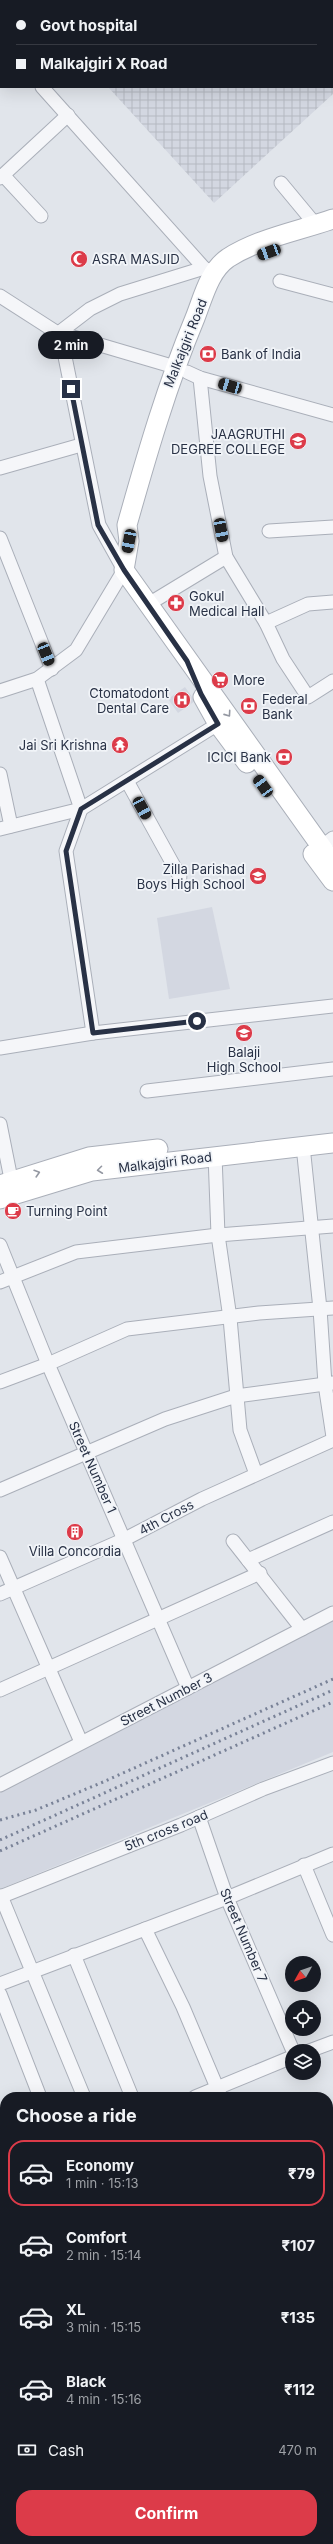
<!DOCTYPE html>
<html lang="en">
<head>
<meta charset="utf-8">
<style>
	body { margin:0; font-family:Inter,sans-serif; background:#242831; color:#f1f3f6; height:100vh; display:flex; flex-direction:column; font-size:15px; white-space:nowrap }
	* { box-sizing:border-box; margin:0 }
	p { font-size:13px; color:#9ea1a6 }
	.icon { flex:none; width:22px; height:22px; fill:none; stroke:currentColor; stroke-width:2; stroke-linecap:round; stroke-linejoin:round }
	.map { position:relative; flex:1; overflow:hidden }
	.side { position:absolute; left:0px; top:2092px; width:333px; height:452px; display:flex; flex-direction:column; background:#171b24; border-radius:16px 16px 0 0; box-shadow:0 4px 16px #0002 }
	.side>* { flex:none }
	.guide { position:absolute; left:0px; top:0px; width:333px; height:88px; box-shadow:0 4px 16px #0002; display:grid; align-content:center; height:88px; padding:0 16px; background:#171b24 }
	.needle { width:26px; rotate:230deg }
	.buttons { position:absolute; left:285px; top:1956px; display:grid; gap:8px }
	.buttons a { display:grid; place-items:center; width:36px; height:36px; border-radius:50%; background:#171b24; box-shadow:0 4px 16px #0002; font-size:20px }
	.end { position:absolute; width:18px; height:18px; margin:-9px; border:5px solid #283145; background:#fff; box-shadow:0 0 0 2px #fff }
	.from { border-radius:50% }
	.bubble { position:absolute; height:28px; border-radius:14px; background:#171b24; box-shadow:0 4px 16px #0002; font-size:13px; font-weight:700; line-height:28px; text-align:center }
	.car { position:absolute; width:12px; height:24px; margin:-12px -6px; border-radius:5px; box-shadow:0 0 3px 1px #0007; background:linear-gradient(#222 24%,#8ab4d8 0 40%,#222 0 76%,#8ab4d8 0 86%,#222 0) }
	.guide b { display:flex; align-items:center; gap:14px; height:38px; font-size:15px }
	.guide b+b { border-top:1px solid #363941 }
	.guide i { width:10px; height:10px; background:#f1f3f6 }
	ul { padding:0; list-style:none }
	li { display:flex; align-items:center; gap:12px; height:66px; margin:0 8px 6px; padding:0 8px; border:2px solid transparent; border-radius:16px }
	li div { flex:1 }
	li b { display:block; font-size:15px }
	li em { font-style:normal; font-weight:700 }
	li.selected { border-color:#dc3b49 }
	li>.icon { width:36px; height:36px; stroke-width:1.5 }
	h2 { padding:0 16px; font-size:18px; line-height:48px }
	.pay { display:flex; align-items:center; gap:10px; height:44px; padding:0 16px; font-size:15px }
	.pay p { margin-inline-start:auto }
	.cta { display:flex; gap:8px; margin-top:auto; padding:8px 16px }
	.cta a { flex:1; height:46px; border-radius:16px; background:#dc3b49; color:#fff; font-size:16px; font-weight:700; line-height:46px; text-align:center }
	.map>svg:first-child { display:block }
</style>
</head>
<body>
<div class="map">
<svg width="333" height="2544" viewBox="0 0 333 2544">
	<defs>
		<pattern id="industrial-grid" width="8" height="8" patternUnits="userSpaceOnUse"><rect width="8" height="8" fill="#d3d7e1"/><path d="M0 4h8M4 0v8" fill="none" stroke="#b5b9c2"/></pattern>
	</defs>
	<rect width="100%" height="100%" fill="#e1e5eb"/>
	<g fill="#d3d7e1">
		<polygon points="185,687 195,701 178,713 168,699"/>
		<polygon points="212,907 230,989 169,999 157,918"/>
		<polygon points="333,1620 333,1752 0,1889 0,1792"/>
	</g>
	<polygon fill="url(#industrial-grid)" points="28,0 333,0 333,94 214,203 108,87 332,87 332,1"/>
	<g fill="none" stroke-linecap="round" stroke-linejoin="round">
		<defs>
			<g id="minor">
				<polyline points="0,42 1,43"/>
				<polyline points="42,87 204,268 210,271"/>
				<polyline points="3,175 41,216"/>
				<polyline points="0,178 68,115"/>
				<polyline points="281,183 315,224"/>
				<polyline points="280,281 333,295"/>
				<polyline points="0,296 56,332 175,367"/>
				<polyline points="187,372 200,378 333,415"/>
				<polyline points="200,378 210,476 226,557 266,623 283,659 308,697 333,681"/>
				<polyline points="0,468 81,445"/>
				<polyline points="269,531 333,527"/>
				<polyline points="0,538 52,669"/>
				<polyline points="147,605 226,557"/>
				<polyline points="266,623 308,604 333,602"/>
				<polyline points="37,679 81,809 66,851 93,1033"/>
				<polyline points="0,691 37,679 76,650 124,570 99,525 60,332 90,309 120,294 204,268"/>
				<polyline points="0,774 11,826"/>
				<polyline points="127,781 180,877"/>
				<polyline points="0,829 81,809 218,724"/>
				<polyline points="321,847 333,838"/>
				<polyline points="0,1048 93,1033 333,1006"/>
				<polyline points="147,1091 333,1069"/>
				<polyline points="0,1124 13,1189"/>
				<polyline points="303,1146 320,1309 325,1384 333,1437"/>
				<polyline points="215,1155 218,1235 230,1318 240,1430 256,1474"/>
				<polyline points="0,1245 48,1364 188,1688"/>
				<polyline points="0,1282 76,1252 218,1235 333,1226"/>
				<polyline points="0,1382 48,1364 127,1329 259,1313 333,1308"/>
				<polyline points="0,1490 165,1419 236,1396 333,1383"/>
				<polyline points="233,1541 302,1629"/>
				<polyline points="0,1557 81,1742"/>
				<polyline points="248,1560 333,1522"/>
				<polyline points="0,1594 125,1539 202,1499 333,1440"/>
				<polyline points="0,1690 260,1573"/>
				<polyline points="0,1785 333,1613"/>
				<polyline points="199,1817 227,1898 293,2051"/>
				<polyline points="304,1865 333,1935"/>
				<polyline points="1,1896 84,2097"/>
				<polyline points="0,1897 181,1825 263,1789 333,1763"/>
				<polyline points="145,1929 183,2007 221,2097"/>
				<polyline points="74,1955 132,2097"/>
				<polyline points="0,1984 227,1898 333,1854"/>
				<polyline points="0,1994 40,2097"/>
				<polyline points="309,2051 333,2042"/>
				<polyline points="195,2097 292,2057"/>
				<polyline points="0,2179 5,2177"/>
				<polyline points="0,2191 5,2204"/>
				<polyline points="328,2237 333,2235"/>
				<polyline points="0,2281 5,2279"/>
				<polyline points="328,2350 333,2348"/>
				<polyline points="0,2370 5,2368"/>
				<polyline points="0,2486 5,2484"/>
				<polyline points="189,2539 191,2544"/>
				<polyline points="303,2539 305,2544"/>
				<polyline points="5,2544 16,2539"/>
				<polyline points="114,2544 122,2540"/>
			</g>
			<g id="secondary">
				<path d="M333,219c-34,12 -74,19 -105,39 -19,13 -25,40 -33,60 -28,67 -48,136 -68,207l2,16 -5,29 209,293"/>
				<polyline points="203,697 218,724 247,763"/>
				<polyline points="313,854 333,881"/>
				<polyline points="0,1185 89,1157 158,1149"/>
				<polyline points="0,1199 92,1171 333,1143"/>
			</g>
		</defs>
		<use href="#minor" stroke="#aaafb9" stroke-width="15"/>
		<use href="#secondary" stroke="#aaafb9" stroke-width="21"/>
		<use href="#minor" stroke="#f5f6f9" stroke-width="13"/>
		<use href="#secondary" stroke="#fff" stroke-width="19"/>
		<g stroke="#798297" stroke-width="3" stroke-dasharray="2 4" stroke-linecap="butt">
			<polyline points="0,1820 36,1810 103,1782 333,1679"/>
			<polyline points="0,1840 333,1690"/>
			<polyline points="0,1851 333,1702"/>
		</g>
	</g>
	<defs><path id="oneway-chevron" d="M-2-3.5L2.5 0L-2 3.5" fill="none" stroke-width="1.6" stroke-linecap="round" stroke-linejoin="round"/></defs>
	<g stroke="#9498a2">
		<use href="#oneway-chevron" transform="translate(228 714) rotate(55)"/>
		<use href="#oneway-chevron" transform="translate(100 1170) rotate(173)"/>
		<use href="#oneway-chevron" transform="translate(37 1173) rotate(-17)"/>
	</g>
	<g fill="none" stroke-linecap="round" stroke-linejoin="round">
		<polyline stroke="#283145" stroke-width="5" points="71,389 98,525 124,570 187,661 201,694 218,724 81,809 66,851 93,1033 197,1021"/>
	</g>
	<defs>
		<symbol id="mosque-disc" viewBox="-11 -11 22 22"><circle r="9.5" fill="#dc3b49" stroke="#f1f4f8"/><path d="M3.5-4.9A6 6 0 1 0 3.5 4.9A5 5 0 1 1 3.5-4.9Z" fill="#fff"/></symbol>
		<symbol id="bank-disc" viewBox="-11 -11 22 22"><circle r="9.5" fill="#dc3b49" stroke="#f1f4f8"/><path d="M-6-4H6V4H-6ZM0-2.3a2.3 2.3 0 1 0 0 4.6a2.3 2.3 0 1 0 0-4.6Z" fill="#fff"/></symbol>
		<symbol id="university-disc" viewBox="-11 -11 22 22"><circle r="9.5" fill="#dc3b49" stroke="#f1f4f8"/><path d="M0-5L7-2L0 1L-7-2ZM-4 1L0 2.5L4 1V4Q0 6-4 4Z" fill="#fff"/></symbol>
		<symbol id="pharmacy-disc" viewBox="-11 -11 22 22"><circle r="9.5" fill="#dc3b49" stroke="#f1f4f8"/><path d="M-2-6h4v4h4v4h-4v4h-4v-4h-4v-4h4Z" fill="#fff"/></symbol>
		<symbol id="supermarket-disc" viewBox="-11 -11 22 22"><circle r="9.5" fill="#dc3b49" stroke="#f1f4f8"/><path d="M-6-5.5h2.5l.6 2H6L4.5 2H-2.5L-4.4-4H-6ZM-1.5 3.2a1.3 1.3 0 1 0 .1 0ZM3 3.2a1.3 1.3 0 1 0 .1 0Z" fill="#fff"/></symbol>
		<symbol id="hospital-disc" viewBox="-11 -11 22 22"><circle r="9.5" fill="#dc3b49" stroke="#f1f4f8"/><path d="M-5-5h3v3.5h4V-5h3V5h-3V1.5h-4V5h-3Z" fill="#fff"/></symbol>
		<symbol id="temple-disc" viewBox="-11 -11 22 22"><circle r="9.5" fill="#dc3b49" stroke="#f1f4f8"/><path d="M0-6L5-2H3V0L6.5 2.5H4V6H1.5V3h-3V6H-4V2.5H-6.5L-3 0V-2H-5Z" fill="#fff"/></symbol>
		<symbol id="school-disc" viewBox="-11 -11 22 22"><circle r="9.5" fill="#dc3b49" stroke="#f1f4f8"/><path d="M0-5L7-2L0 1L-7-2ZM-4 1L0 2.5L4 1V4Q0 6-4 4Z" fill="#fff"/></symbol>
		<symbol id="cafe-disc" viewBox="-11 -11 22 22"><circle r="9.5" fill="#dc3b49" stroke="#f1f4f8"/><path d="M-5.5-4.5H6V0H3Q3 3.5 0 3.5H-2.5Q-5.5 3.5-5.5 0ZM3-3.2v2h1.7v-2ZM-6 4.5H4V6H-6Z" fill="#fff"/></symbol>
		<symbol id="building-disc" viewBox="-11 -11 22 22"><circle r="9.5" fill="#dc3b49" stroke="#f1f4f8"/><path d="M-4-6H4V6H1V3H-1V6H-4ZM-2.5-4.3h1.7v1.8h-1.7ZM.8-4.3h1.7v1.8H.8ZM-2.5-1h1.7V.8h-1.7ZM.8-1h1.7V.8H.8Z" fill="#fff"/></symbol>
	</defs>
	<g fill-rule="evenodd">
		<use href="#mosque-disc" x="69" y="249" width="20" height="20"/>
		<use href="#bank-disc" x="198" y="344" width="20" height="20"/>
		<use href="#university-disc" x="288" y="431" width="20" height="20"/>
		<use href="#pharmacy-disc" x="166" y="593" width="20" height="20"/>
		<use href="#supermarket-disc" x="210" y="670" width="20" height="20"/>
		<use href="#hospital-disc" x="172" y="690" width="20" height="20"/>
		<use href="#bank-disc" x="239" y="696" width="20" height="20"/>
		<use href="#temple-disc" x="110" y="735" width="20" height="20"/>
		<use href="#bank-disc" x="274" y="747" width="20" height="20"/>
		<use href="#school-disc" x="248" y="866" width="20" height="20"/>
		<use href="#school-disc" x="234" y="1023" width="20" height="20"/>
		<use href="#cafe-disc" x="3" y="1201" width="20" height="20"/>
		<use href="#building-disc" x="65" y="1522" width="20" height="20"/>
	</g>
	<g text-anchor="middle" dominant-baseline="central" stroke-width="3.5" stroke-linejoin="round" paint-order="stroke">
		<g font-size="13" fill="#283145" stroke="#f1f4f8" text-anchor="start">
			<text x="92" y="259">ASRA MASJID</text>
			<text x="221" y="354">Bank of India</text>
			<text x="285" y="434" text-anchor="end">JAAGRUTHI<tspan x="285" dy="15">DEGREE COLLEGE</tspan></text>
			<text x="189" y="596">Gokul<tspan x="189" dy="15">Medical Hall</tspan></text>
			<text x="233" y="680">More</text>
			<text x="169" y="693" text-anchor="end">Ctomatodont<tspan x="169" dy="15">Dental Care</tspan></text>
			<text x="262" y="699">Federal<tspan x="262" dy="15">Bank</tspan></text>
			<text x="107" y="745" text-anchor="end">Jai Sri Krishna</text>
			<text x="271" y="757" text-anchor="end">ICICI Bank</text>
			<text x="245" y="869" text-anchor="end">Zilla Parishad<tspan x="245" dy="15">Boys High School</tspan></text>
			<text x="244" y="1052" text-anchor="middle">Balaji<tspan x="244" dy="15">High School</tspan></text>
			<text x="26" y="1211">Turning Point</text>
			<text x="75" y="1551" text-anchor="middle">Villa Concordia</text>
		</g>
		<g font-size="13" fill="#283145" stroke="#f1f4f8">
			<text transform="translate(185 343) rotate(-68)">Malkajgiri Road</text>
			<text transform="translate(165 1162) rotate(-7)">Malkajgiri Road</text>
			<text transform="translate(93 1467) rotate(66)">Street Number 1</text>
			<text transform="translate(166 1517) rotate(-28)">4th Cross</text>
			<text transform="translate(166 1699) rotate(-27)">Street Number 3</text>
			<text transform="translate(166 1830) rotate(-22)">5th cross road</text>
			<text transform="translate(244 1935) rotate(67)">Street Number 7</text>
		</g>
	</g>
</svg>
<div class="buttons">
<a><svg class="needle" viewBox="-14 -14 28 28"><path d="M0-13l5 13h-10z" fill="#e53935"/><path d="M0 13l5-13h-10z" fill="#9ea1a6"/></svg></a>
<a><svg class="icon" aria-label="locate" viewBox="0 0 24 24"><circle cx="12" cy="12" r="6"/><path d="M12 2v4M12 18v4M2 12h4M18 12h4"/></svg></a>
<a><svg class="icon" aria-label="layers" viewBox="0 0 24 24"><path d="M12 4l9 5-9 5-9-5zM3 14l9 5 9-5"/></svg></a>
</div>
<i class="end from" style="left:197px;top:1021px"></i>
<i class="end" style="left:71px;top:389px"></i>
<div class="bubble" style="left:38px;top:331px;width:66px">2 min</div>
<i class="car" style="left:269px;top:252px;rotate:250deg"></i>
<i class="car" style="left:230px;top:386px;rotate:286deg"></i>
<i class="car" style="left:221px;top:530px;rotate:169deg"></i>
<i class="car" style="left:129px;top:541px;rotate:191deg"></i>
<i class="car" style="left:46px;top:654px;rotate:158deg"></i>
<i class="car" style="left:263px;top:786px;rotate:324deg"></i>
<i class="car" style="left:142px;top:808px;rotate:151deg"></i>
<div class="guide">
<b><i class="from"></i>Govt hospital</b>
<b><i></i>Malkajgiri X Road</b>
</div>
<section class="side">
<h2>Choose a ride</h2>
<ul>
<li class="selected"><svg class="icon" aria-label="car" viewBox="0 0 24 24"><path d="M5 17H2v-5l4-1 3-4h7l3 4 3 1v5h-3M9 17h6M6 11h13"/><circle cx="7" cy="17" r="2"/><circle cx="17" cy="17" r="2"/></svg><div><b>Economy</b><p>1 min · 15:13</p></div><em>₹79</em></li>
<li><svg class="icon" aria-label="car" viewBox="0 0 24 24"><path d="M5 17H2v-5l4-1 3-4h7l3 4 3 1v5h-3M9 17h6M6 11h13"/><circle cx="7" cy="17" r="2"/><circle cx="17" cy="17" r="2"/></svg><div><b>Comfort</b><p>2 min · 15:14</p></div><em>₹107</em></li>
<li><svg class="icon" aria-label="car" viewBox="0 0 24 24"><path d="M5 17H2v-5l4-1 3-4h7l3 4 3 1v5h-3M9 17h6M6 11h13"/><circle cx="7" cy="17" r="2"/><circle cx="17" cy="17" r="2"/></svg><div><b>XL</b><p>3 min · 15:15</p></div><em>₹135</em></li>
<li><svg class="icon" aria-label="car" viewBox="0 0 24 24"><path d="M5 17H2v-5l4-1 3-4h7l3 4 3 1v5h-3M9 17h6M6 11h13"/><circle cx="7" cy="17" r="2"/><circle cx="17" cy="17" r="2"/></svg><div><b>Black</b><p>4 min · 15:16</p></div><em>₹112</em></li>
</ul>
<div class="pay"><svg class="icon" aria-label="cash" viewBox="0 0 24 24"><path d="M3 7h18v10H3z"/><circle cx="12" cy="12" r="2"/></svg>Cash<p>470 m</p></div>
<div class="cta"><a>Confirm</a></div>
</section>
</div>
</body>
</html>
